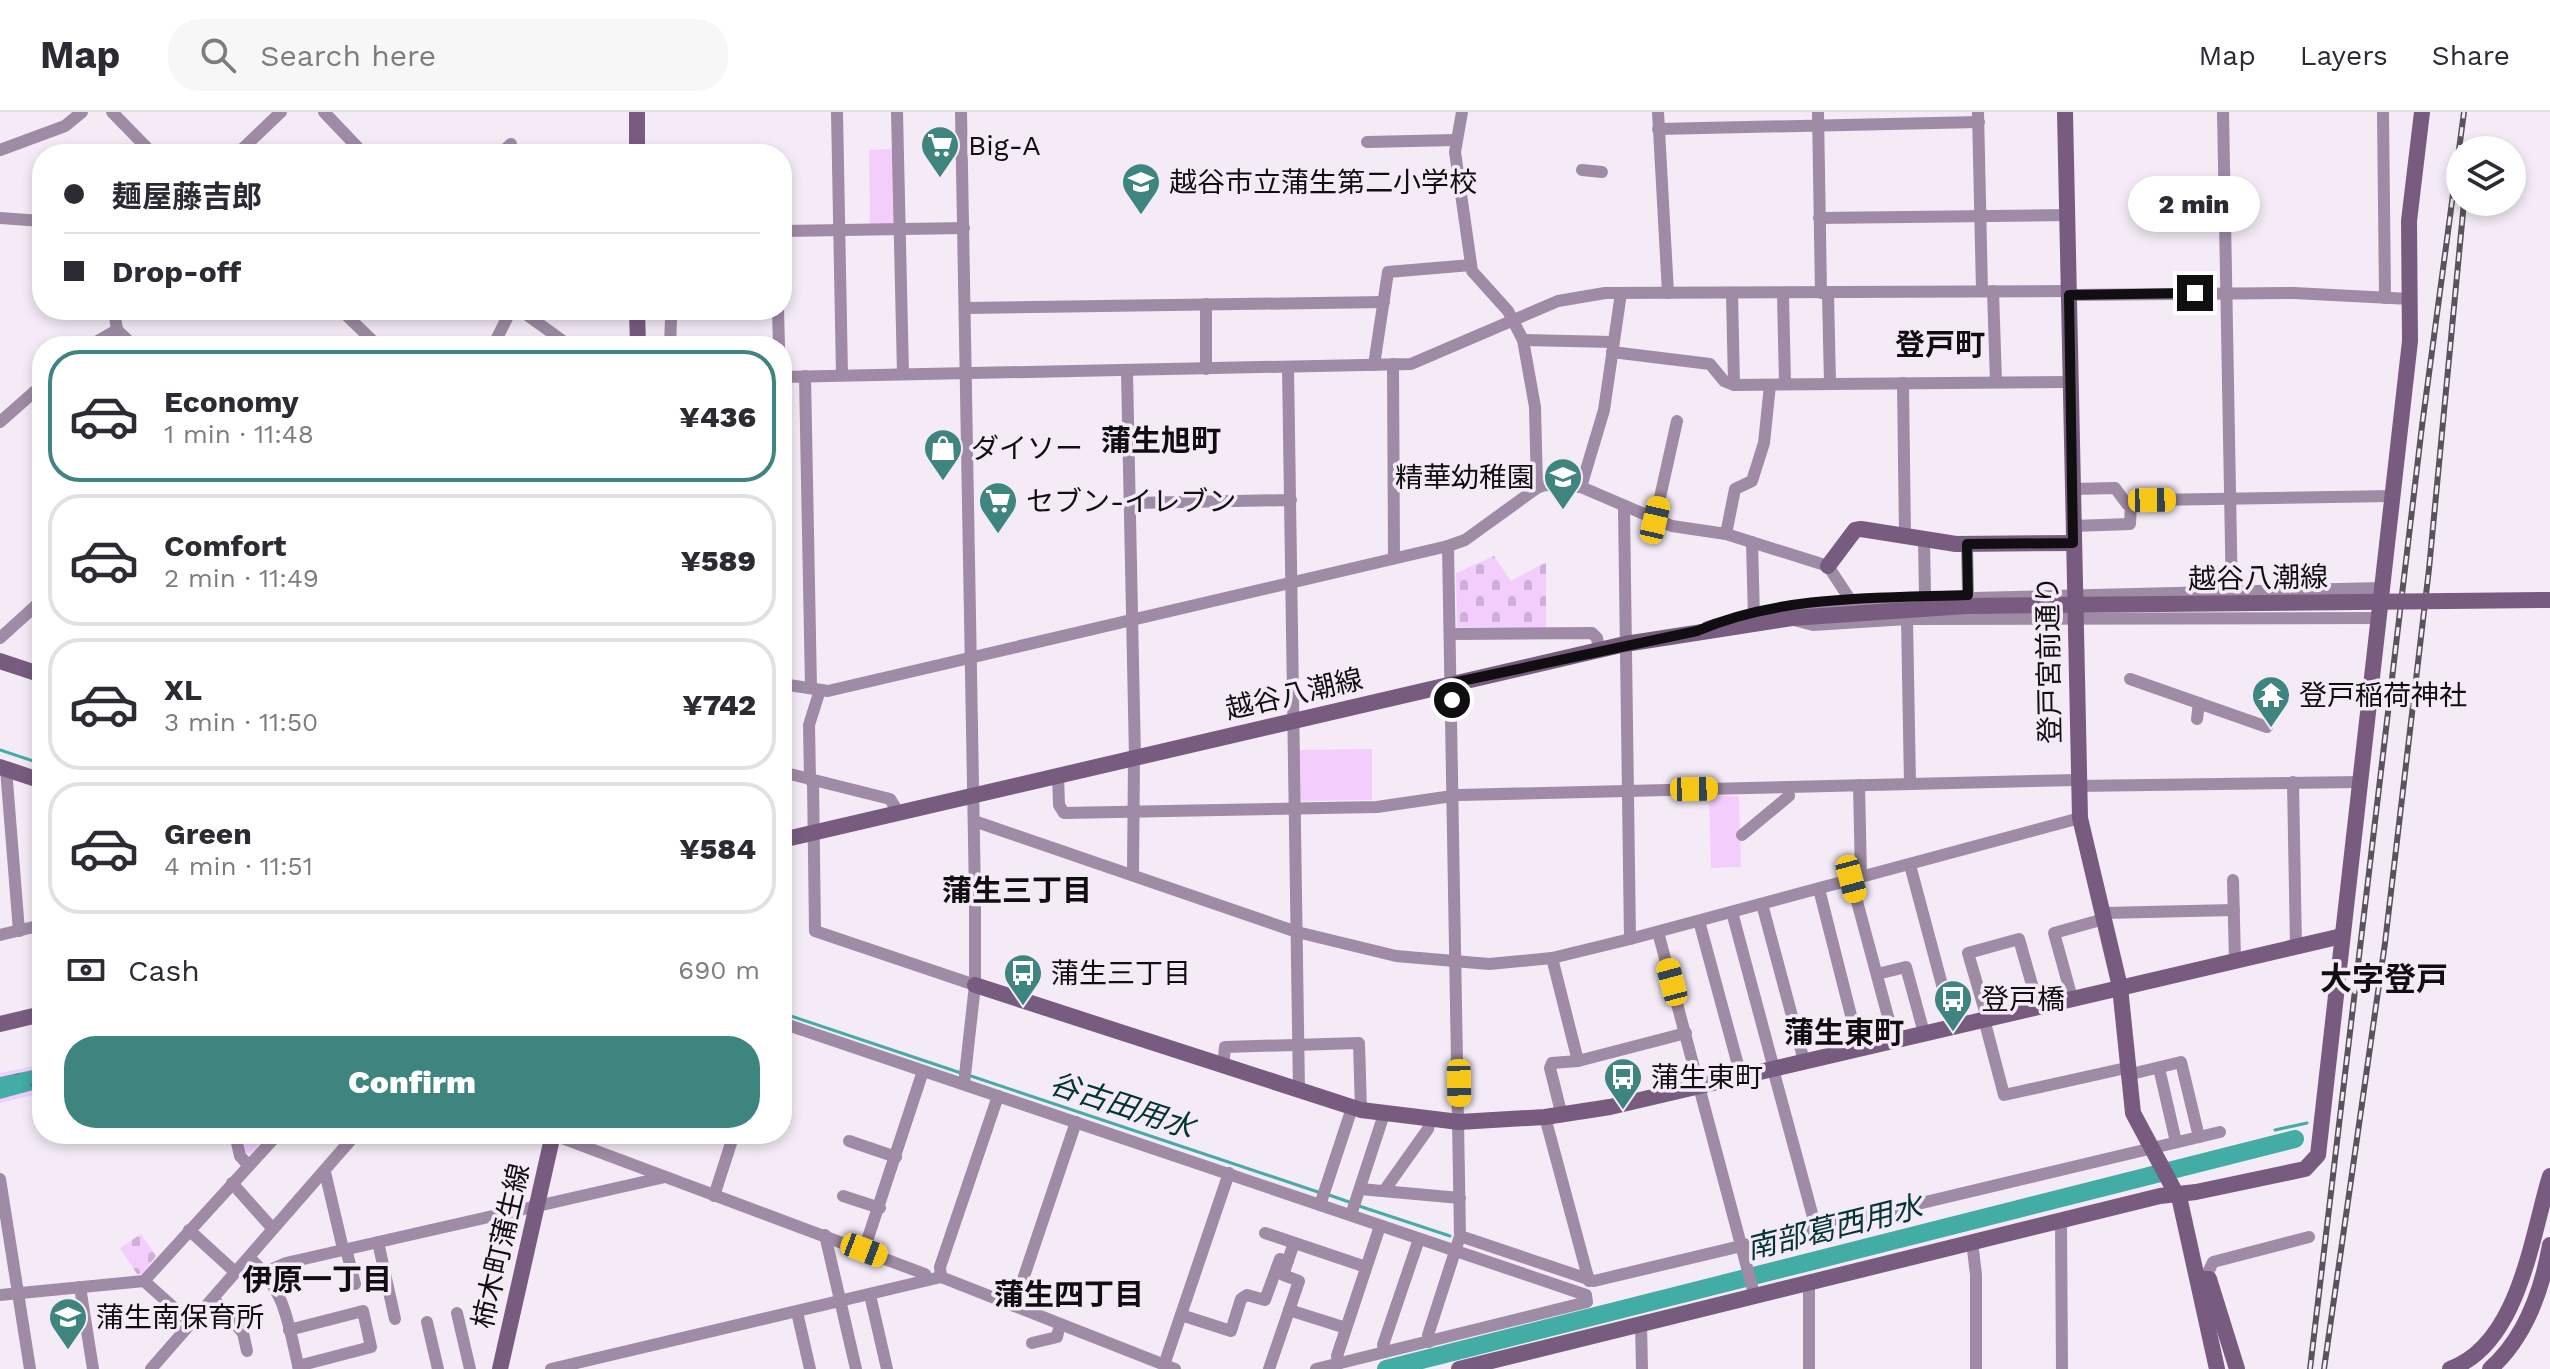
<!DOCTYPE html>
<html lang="en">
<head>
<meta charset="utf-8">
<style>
	body { margin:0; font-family:"Work Sans","Noto Sans JP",sans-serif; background:#f7f7f7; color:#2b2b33; height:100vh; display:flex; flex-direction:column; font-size:30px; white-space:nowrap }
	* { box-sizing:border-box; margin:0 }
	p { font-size:26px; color:#7c7c81 }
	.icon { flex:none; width:44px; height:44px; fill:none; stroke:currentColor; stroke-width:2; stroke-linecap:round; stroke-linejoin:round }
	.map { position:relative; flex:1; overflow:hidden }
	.sheet { position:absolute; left:32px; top:224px; width:760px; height:808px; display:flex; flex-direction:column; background:#fff; border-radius:32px; box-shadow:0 4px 12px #0003 }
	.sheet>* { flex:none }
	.top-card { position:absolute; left:32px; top:32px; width:760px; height:176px; border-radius:32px; box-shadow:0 4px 12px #0003; display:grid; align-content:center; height:176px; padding:0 32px; background:#fff }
	.tools { position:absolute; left:2446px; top:24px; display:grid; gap:16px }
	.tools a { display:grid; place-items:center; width:80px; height:80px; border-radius:50%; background:#fff; box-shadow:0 4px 12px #0003; font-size:40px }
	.end { position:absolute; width:36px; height:36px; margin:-18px; border:10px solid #110e12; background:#fff; box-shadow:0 0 0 4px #fff }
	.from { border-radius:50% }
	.bubble { position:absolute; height:56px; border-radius:28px; background:#fff; box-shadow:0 4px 12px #0003; font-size:26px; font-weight:800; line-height:56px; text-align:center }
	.car { position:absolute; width:24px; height:48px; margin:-24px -12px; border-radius:10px; box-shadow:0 0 6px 2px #0007; background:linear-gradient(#f5c518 24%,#345 0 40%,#f5c518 0 76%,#345 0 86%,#f5c518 0) }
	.top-card b { display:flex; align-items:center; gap:28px; height:76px; font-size:30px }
	.top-card b+b { border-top:2px solid #e1e1e2 }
	.top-card i { width:20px; height:20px; background:#2b2b33 }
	ul { padding:14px 0 0; list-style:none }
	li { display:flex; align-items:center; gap:24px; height:132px; margin:0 16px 12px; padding:0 16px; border:4px solid #e1e1e2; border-radius:32px }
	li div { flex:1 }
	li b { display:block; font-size:30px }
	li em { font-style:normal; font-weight:800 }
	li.selected { border-color:#3e8580 }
	li>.icon { width:72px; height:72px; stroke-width:1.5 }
	.pay { display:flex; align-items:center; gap:20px; height:88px; padding:0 32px; font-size:30px }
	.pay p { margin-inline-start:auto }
	.button { display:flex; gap:16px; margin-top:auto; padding:16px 32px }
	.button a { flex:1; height:92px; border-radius:32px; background:#3e8580; color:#fff; font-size:32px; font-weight:800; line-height:92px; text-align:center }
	header { display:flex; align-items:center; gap:48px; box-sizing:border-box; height:112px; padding:0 40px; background:#fff; border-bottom:2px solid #e1e1e2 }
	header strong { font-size:38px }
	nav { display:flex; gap:44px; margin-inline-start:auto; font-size:28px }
	.search { width:560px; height:72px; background:#f7f7f7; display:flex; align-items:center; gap:20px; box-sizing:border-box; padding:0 28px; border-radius:32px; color:#7c7c81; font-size:30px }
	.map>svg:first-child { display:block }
</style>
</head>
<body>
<header>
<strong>Map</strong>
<div class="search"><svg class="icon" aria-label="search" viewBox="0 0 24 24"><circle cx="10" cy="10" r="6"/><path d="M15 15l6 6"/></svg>Search here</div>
<nav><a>Map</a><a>Layers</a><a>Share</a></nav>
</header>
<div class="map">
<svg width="2550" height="1257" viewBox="0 0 2550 1257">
	<defs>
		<pattern id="cemetery-stones" width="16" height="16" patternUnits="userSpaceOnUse" patternTransform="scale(2)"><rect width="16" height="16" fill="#f3cefd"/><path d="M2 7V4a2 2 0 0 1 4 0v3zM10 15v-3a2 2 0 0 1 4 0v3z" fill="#cfb0d8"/></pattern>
		<pattern id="water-ripples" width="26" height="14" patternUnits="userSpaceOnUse" patternTransform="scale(2)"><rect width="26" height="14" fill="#43aca4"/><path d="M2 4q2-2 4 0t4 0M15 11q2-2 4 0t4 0" fill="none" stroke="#378a84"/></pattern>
	</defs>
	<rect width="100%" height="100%" fill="#f4ebf7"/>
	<g fill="#f3cefd">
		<polygon points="895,37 894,112 870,112 869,38"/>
		<polygon points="1372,637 1372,688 1301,689 1300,638"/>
		<polygon points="1709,684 1739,684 1741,755 1711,756"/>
		<polygon points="42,952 42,981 0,991 0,961"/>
		<polygon points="240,1022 269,1022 250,1042 244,1040"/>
	</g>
	<g fill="url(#cemetery-stones)">
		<polygon points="1494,444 1511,469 1546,450 1546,517 1457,515 1456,461"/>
		<polygon points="141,1122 156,1144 142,1162 137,1162 120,1136"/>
	</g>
	<polygon fill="url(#water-ripples)" points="33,958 37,977 0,987 0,965"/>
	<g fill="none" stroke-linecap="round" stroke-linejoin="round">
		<g stroke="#43aca4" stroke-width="3">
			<polyline points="0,638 42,652"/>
			<polyline points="782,901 961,961"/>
			<polyline points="968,963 1321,1081"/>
			<polyline points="2275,1018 2307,1011"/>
			<polyline points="1329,1083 1352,1091"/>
			<polyline points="1359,1094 1450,1124"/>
		</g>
		<polyline stroke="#43aca4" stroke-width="18" points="1386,1257 2295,1027"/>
		<g stroke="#9f8ba5" stroke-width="12">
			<polyline points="112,0 153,42"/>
			<polyline points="324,0 364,42"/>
			<polyline points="837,0 842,263"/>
			<polyline points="897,0 903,262"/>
			<polyline points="961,0 975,784 975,873 964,972"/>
			<polyline points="1462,0 1455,40 1472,159 1508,199 1523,228 1535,295 1537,376"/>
			<polyline points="1658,0 1668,181"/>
			<polyline points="1818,0 1821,181"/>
			<polyline points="1978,0 1982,179"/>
			<polyline points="2223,0 2232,487"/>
			<polyline points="2383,0 2385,186"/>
			<polyline points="1658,17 1979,10"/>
			<polyline points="1367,30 1456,28"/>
			<polyline points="0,38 65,14 82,0"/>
			<polyline points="237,42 281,0"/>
			<polyline points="500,42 511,32"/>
			<polyline points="1582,58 1602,60"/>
			<polyline points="0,106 42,109"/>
			<polyline points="1819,106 2067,103"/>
			<polyline points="782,119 964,116"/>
			<polyline points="1993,179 1996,270"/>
			<polyline points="1732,181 1734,273"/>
			<polyline points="1783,182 1785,272"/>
			<polyline points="1828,182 1830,272"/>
			<polyline points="2069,183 2294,181 2410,187"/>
			<polyline points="966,196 1384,190"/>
			<polyline points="114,198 117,218 134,234"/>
			<polyline points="341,198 378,234"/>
			<polyline points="520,198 570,234"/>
			<polyline points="778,198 779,234"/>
			<polyline points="1523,228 1613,230"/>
			<polyline points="89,234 117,218"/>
			<polyline points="493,234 511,198"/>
			<polyline points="670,234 671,207"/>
			<polyline points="1612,240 1710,252 1724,269 1734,273 2070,270"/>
			<polyline points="1393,252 1394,446"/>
			<polyline points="1374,253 1388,160 1471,153"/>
			<polyline points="1288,255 1299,980"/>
			<polyline points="1206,257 1206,192"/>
			<polyline points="1127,259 1135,646"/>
			<polyline points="805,264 811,576"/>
			<polyline points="782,265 1411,252 1558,189 1605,181 2069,179"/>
			<polyline points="1903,271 1905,425"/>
			<polyline points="0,310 42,273"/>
			<polyline points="1581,375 1604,298 1621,181"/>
			<polyline points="2073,377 2115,376 2127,392 2152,388 2392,384"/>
			<polyline points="1131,391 1291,388"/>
			<polyline points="1624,396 1630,827"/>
			<polyline points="1655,408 1677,309"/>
			<polyline points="2073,414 2130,412 2131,391"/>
			<polyline points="1726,422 1735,377 1752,369 1764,331 1770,273"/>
			<polyline points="1924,428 1925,484"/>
			<polyline points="1752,430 1754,506"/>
			<polyline points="1967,432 1968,483"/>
			<polyline points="1907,507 1910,672"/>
			<polyline points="1794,508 1813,513 1907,507 2378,506"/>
			<polyline points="1707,515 1754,502 1851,489 2381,476"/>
			<polyline points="1451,522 1592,521 1597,526 1599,538"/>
			<polyline points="0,526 42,488"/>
			<polyline points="2130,567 2267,615"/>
			<polyline points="782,572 828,579 1448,434 1465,428 1537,376 1545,373 1581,375 1672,414 1726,422 1828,454 1851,489"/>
			<polyline points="2197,607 2199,591"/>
			<polyline points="6,657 19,819"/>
			<polyline points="782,660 890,687 898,700"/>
			<polyline points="1058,663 1059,693 1064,701 1377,695 1459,683 2077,668"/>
			<polyline points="810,668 809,613 820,578"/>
			<polyline points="813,668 815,819 975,873"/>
			<polyline points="2293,670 2296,835"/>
			<polyline points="1859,673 1861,765"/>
			<polyline points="2078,674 2359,670"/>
			<polyline points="974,709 1297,820 1396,844 1489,852 1552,846 1630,827 2080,706"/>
			<polyline points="1742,723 1789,684 1788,675"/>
			<polyline points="1910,753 1953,914"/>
			<polyline points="1133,763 1134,646"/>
			<polyline points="1851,767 1894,927"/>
			<polyline points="2233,768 2235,849"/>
			<polyline points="1819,777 1859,935"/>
			<polyline points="1762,792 1804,949"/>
			<polyline points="1732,800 1774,957"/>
			<polyline points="2103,801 2234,798"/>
			<polyline points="1699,809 1741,964"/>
			<polyline points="1658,820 1754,1182"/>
			<polyline points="0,823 42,813"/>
			<polyline points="1552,846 1578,949"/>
			<polyline points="1877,862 1906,855 1924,921"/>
			<polyline points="2072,886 2054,821 2104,807"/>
			<polyline points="1987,906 1968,841 2019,827 2038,894"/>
			<polyline points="1984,907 2004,983 2126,956"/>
			<polyline points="782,911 1586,1183 1587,1190 1316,1257"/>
			<polyline points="1223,955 1225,935 1359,931 1361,998"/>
			<polyline points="2159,956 2176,1030"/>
			<polyline points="1773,957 1816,1116"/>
			<polyline points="2127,963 2181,950 2199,1025"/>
			<polyline points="1562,1004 1550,956 1552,951 1578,949 1686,921"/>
			<polyline points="1545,1005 1589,1169"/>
			<polyline points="235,1022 240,1044 248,1053"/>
			<polyline points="551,1022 925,1162 928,1168"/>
			<polyline points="849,1029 896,1045"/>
			<polyline points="325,1060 343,1137"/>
			<polyline points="0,1067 30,1257"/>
			<polyline points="232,1071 273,1117"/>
			<polyline points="1360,1077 1460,1086"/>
			<polyline points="1384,1079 1428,1017 1430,1007"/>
			<polyline points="714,1084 734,1022"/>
			<polyline points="843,1084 880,1096"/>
			<polyline points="1320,1093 1352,996"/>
			<polyline points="1351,1103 1384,1002"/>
			<polyline points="2061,1108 2062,1257"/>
			<polyline points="189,1118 235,1160"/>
			<polyline points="1265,1121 1366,1155"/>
			<polyline points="825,1123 856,1257"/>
			<polyline points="1460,1124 1594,1169 2220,1020"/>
			<polyline points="1972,1129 1976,1163 1976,1257"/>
			<polyline points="378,1130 395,1207"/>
			<polyline points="346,1137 355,1172"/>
			<polyline points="864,1138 923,959"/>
			<path d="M249,1145c38,36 38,63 50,112"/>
			<polyline points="265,1160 286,1151 665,1065"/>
			<polyline points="941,1165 940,1155 998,984"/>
			<polyline points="2206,1165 2213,1150 2309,1125"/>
			<polyline points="144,1169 191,1211"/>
			<polyline points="80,1175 93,1257"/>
			<polyline points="0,1183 144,1169 278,1022"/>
			<polyline points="870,1183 887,1257"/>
			<polyline points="213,1186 243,1221 247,1239"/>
			<polyline points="1014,1194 1076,1010"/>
			<polyline points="1289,1198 1346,1216"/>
			<polyline points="797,1200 810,1257"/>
			<polyline points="457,1201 470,1257"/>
			<polyline points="1181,1203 1231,1219 1241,1187 1247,1183 1265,1188 1280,1147 1288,1149"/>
			<polyline points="427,1210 438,1257"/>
			<polyline points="1641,1212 1642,1257"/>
			<polyline points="289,1218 363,1199 371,1235 298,1254"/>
			<polyline points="1429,1230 1428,1223 1460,1124 1448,434"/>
			<polyline points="1032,1231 1057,1225 1060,1212"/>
			<polyline points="1385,1240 1383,1233 1419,1127"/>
			<polyline points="1338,1252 1337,1244 1380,1114"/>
			<polyline points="1164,1253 1229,1061"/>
			<polyline points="151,1257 356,1022"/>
			<polyline points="551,1257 941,1165 1175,1257"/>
			<polyline points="1269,1257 1299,1169 1283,1163 1294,1131"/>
			<polyline points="1809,1257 1809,1170"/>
		</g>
		<g stroke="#785c80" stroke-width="16">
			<polyline points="637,0 637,42"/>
			<polyline points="2065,0 2080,706 2120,875 2133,1001 2180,1089 2217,1257"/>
			<polyline points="637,198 638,234"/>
			<polyline points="1828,454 1855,418 1861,417 1956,432 2073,431"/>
			<polyline points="0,549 42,563"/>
			<polyline points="0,655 42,669"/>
			<polyline points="782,728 1625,532 1792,506 1966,494"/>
			<polyline points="975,873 1361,998 1459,1010 1545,1005 1610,995 2342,824"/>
			<polyline points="0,912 42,902"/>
			<polyline points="2198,1167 2209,1167 2237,1257"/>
			<polyline points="500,1257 553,1022"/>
			<polyline points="1459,1257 2160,1084 2196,1080 2305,1057 2318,1043 2410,229 2409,109 2422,0"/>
			<path d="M2450,1257c69,-25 81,-131 100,-193"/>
			<path d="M2490,1257c35,-31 52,-79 60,-124"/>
		</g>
		<defs>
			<g id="rail">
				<polyline points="2310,1257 2422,314 2464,0"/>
				<polyline points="2324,1257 2385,831 2429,457 2464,90"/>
			</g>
		</defs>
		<use href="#rail" stroke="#59545b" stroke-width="6"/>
		<use href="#rail" stroke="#f4ebf7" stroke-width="3" stroke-dasharray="9" stroke-linecap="butt"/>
		<polyline stroke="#785c80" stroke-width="16" points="1966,494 2550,488"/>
	</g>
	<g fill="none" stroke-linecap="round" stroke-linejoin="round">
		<path stroke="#110e12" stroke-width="10" d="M1452,588v-17l245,-52c82,-36 183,-33 271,-36l-1,-51 106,-1 -4,-248 126,-2"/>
	</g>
	<defs>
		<symbol id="supermarket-pin" viewBox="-11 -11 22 30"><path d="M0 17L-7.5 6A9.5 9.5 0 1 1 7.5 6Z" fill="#3e8580" stroke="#f4ebf7"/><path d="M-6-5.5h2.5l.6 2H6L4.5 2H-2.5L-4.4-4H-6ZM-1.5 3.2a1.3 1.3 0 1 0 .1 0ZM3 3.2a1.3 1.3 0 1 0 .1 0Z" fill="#fff"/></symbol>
		<symbol id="school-pin" viewBox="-11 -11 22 30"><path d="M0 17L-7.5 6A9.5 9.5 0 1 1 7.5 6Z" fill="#3e8580" stroke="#f4ebf7"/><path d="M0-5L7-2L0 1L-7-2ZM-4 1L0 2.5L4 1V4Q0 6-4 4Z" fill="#fff"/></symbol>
		<symbol id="shop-pin" viewBox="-11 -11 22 30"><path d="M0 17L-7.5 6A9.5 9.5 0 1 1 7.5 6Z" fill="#3e8580" stroke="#f4ebf7"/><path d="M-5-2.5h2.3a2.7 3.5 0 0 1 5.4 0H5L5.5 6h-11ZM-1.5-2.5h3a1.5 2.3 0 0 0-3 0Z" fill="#fff"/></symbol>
		<symbol id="temple-pin" viewBox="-11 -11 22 30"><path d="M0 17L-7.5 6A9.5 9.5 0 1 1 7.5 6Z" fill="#3e8580" stroke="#f4ebf7"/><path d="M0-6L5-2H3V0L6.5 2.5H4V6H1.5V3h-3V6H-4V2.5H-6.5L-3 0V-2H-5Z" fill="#fff"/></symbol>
		<symbol id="bus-pin" viewBox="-11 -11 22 30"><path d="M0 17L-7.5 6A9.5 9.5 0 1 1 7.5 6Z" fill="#3e8580" stroke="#f4ebf7"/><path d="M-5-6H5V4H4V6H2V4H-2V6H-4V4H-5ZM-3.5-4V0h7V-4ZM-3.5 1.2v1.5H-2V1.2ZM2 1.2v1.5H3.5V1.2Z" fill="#fff"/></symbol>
	</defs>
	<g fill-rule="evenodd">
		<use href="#supermarket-pin" x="918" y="11" width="44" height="60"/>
		<use href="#school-pin" x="1119" y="48" width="44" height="60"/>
		<use href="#shop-pin" x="921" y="314" width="44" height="60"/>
		<use href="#school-pin" x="1541" y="343" width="44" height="60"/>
		<use href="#supermarket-pin" x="976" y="367" width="44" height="60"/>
		<use href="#temple-pin" x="2249" y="561" width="44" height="60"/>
		<use href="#bus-pin" x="1001" y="839" width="44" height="60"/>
		<use href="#bus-pin" x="1931" y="865" width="44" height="60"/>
		<use href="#bus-pin" x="1601" y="943" width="44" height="60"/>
		<use href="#school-pin" x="46" y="1183" width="44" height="60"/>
	</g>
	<g text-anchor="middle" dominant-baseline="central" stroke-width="7" stroke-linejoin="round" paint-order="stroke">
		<g font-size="28" fill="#110e12" stroke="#f4ebf7" text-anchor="start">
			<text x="968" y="33">Big-A</text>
			<text x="1169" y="70">越谷市立蒲生第二小学校</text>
			<text x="971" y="336">ダイソー</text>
			<text x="1535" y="365" text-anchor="end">精華幼稚園</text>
			<text x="1026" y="389">セブン-イレブン</text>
			<text x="2299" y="583">登戸稲荷神社</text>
			<text x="1051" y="861">蒲生三丁目</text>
			<text x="1981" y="887">登戸橋</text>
			<text x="1651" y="965">蒲生東町</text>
			<text x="96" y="1205">蒲生南保育所</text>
		</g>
		<g font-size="28" fill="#110e12" stroke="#f4ebf7">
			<text transform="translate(2258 466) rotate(-1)">越谷八潮線</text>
			<text transform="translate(2049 548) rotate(-91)">登戸宮前通り</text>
			<text transform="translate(1294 582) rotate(-13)">越谷八潮線</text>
			<text transform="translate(501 1134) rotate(-77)">柿木町蒲生線</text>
		</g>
		<g font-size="30" font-weight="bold" fill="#110e12" stroke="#f4ebf7">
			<text x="1940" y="232">登戸町</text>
			<text x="1161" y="328">蒲生旭町</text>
			<text x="1017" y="778">蒲生三丁目</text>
			<text x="1844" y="920">蒲生東町</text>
			<text x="317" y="1167">伊原一丁目</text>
			<text x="1069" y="1182">蒲生四丁目</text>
		</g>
		<g font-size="30" font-style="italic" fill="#013532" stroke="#f4ebf7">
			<text transform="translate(1122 993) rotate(18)">谷古田用水</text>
			<text transform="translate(1834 1115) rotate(-14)">南部葛西用水</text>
		</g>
		<g font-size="32" font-weight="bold" fill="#110e12" stroke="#f4ebf7">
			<text x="2384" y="867">大字登戸</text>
		</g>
	</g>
</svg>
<div class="tools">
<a><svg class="icon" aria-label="layers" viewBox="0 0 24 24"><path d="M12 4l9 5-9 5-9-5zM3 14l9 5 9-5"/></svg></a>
</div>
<i class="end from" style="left:1452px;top:588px"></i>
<i class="end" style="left:2195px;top:181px"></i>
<div class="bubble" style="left:2128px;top:64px;width:132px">2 min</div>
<i class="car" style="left:2152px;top:388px;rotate:89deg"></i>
<i class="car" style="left:1655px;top:408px;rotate:13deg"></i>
<i class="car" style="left:1694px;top:677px;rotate:89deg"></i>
<i class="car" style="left:1851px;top:767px;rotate:165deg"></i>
<i class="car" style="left:1672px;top:870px;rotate:345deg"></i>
<i class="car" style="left:1459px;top:971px;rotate:179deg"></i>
<i class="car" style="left:864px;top:1138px;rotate:111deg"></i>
<div class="top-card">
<b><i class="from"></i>麺屋藤吉郎</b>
<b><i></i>Drop-off</b>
</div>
<section class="sheet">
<ul>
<li class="selected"><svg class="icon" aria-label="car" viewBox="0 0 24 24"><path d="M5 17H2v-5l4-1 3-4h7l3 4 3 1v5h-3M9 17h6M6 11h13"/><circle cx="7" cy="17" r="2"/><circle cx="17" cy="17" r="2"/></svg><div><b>Economy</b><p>1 min · 11:48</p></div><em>¥436</em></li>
<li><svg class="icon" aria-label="car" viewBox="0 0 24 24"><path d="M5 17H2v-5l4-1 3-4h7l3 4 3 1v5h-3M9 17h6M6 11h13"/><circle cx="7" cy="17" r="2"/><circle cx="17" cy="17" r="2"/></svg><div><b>Comfort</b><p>2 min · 11:49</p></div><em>¥589</em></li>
<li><svg class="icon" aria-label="car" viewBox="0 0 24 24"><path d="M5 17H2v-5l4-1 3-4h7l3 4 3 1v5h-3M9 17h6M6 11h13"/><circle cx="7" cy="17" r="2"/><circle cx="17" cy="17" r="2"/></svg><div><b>XL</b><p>3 min · 11:50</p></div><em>¥742</em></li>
<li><svg class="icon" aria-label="car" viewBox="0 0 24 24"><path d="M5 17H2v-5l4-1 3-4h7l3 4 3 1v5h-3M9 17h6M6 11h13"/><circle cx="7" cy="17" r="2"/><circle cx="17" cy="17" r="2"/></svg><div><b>Green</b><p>4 min · 11:51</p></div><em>¥584</em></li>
</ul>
<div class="pay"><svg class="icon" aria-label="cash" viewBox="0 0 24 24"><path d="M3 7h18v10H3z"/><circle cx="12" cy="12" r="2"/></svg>Cash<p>690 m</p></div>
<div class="button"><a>Confirm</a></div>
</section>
</div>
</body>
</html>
